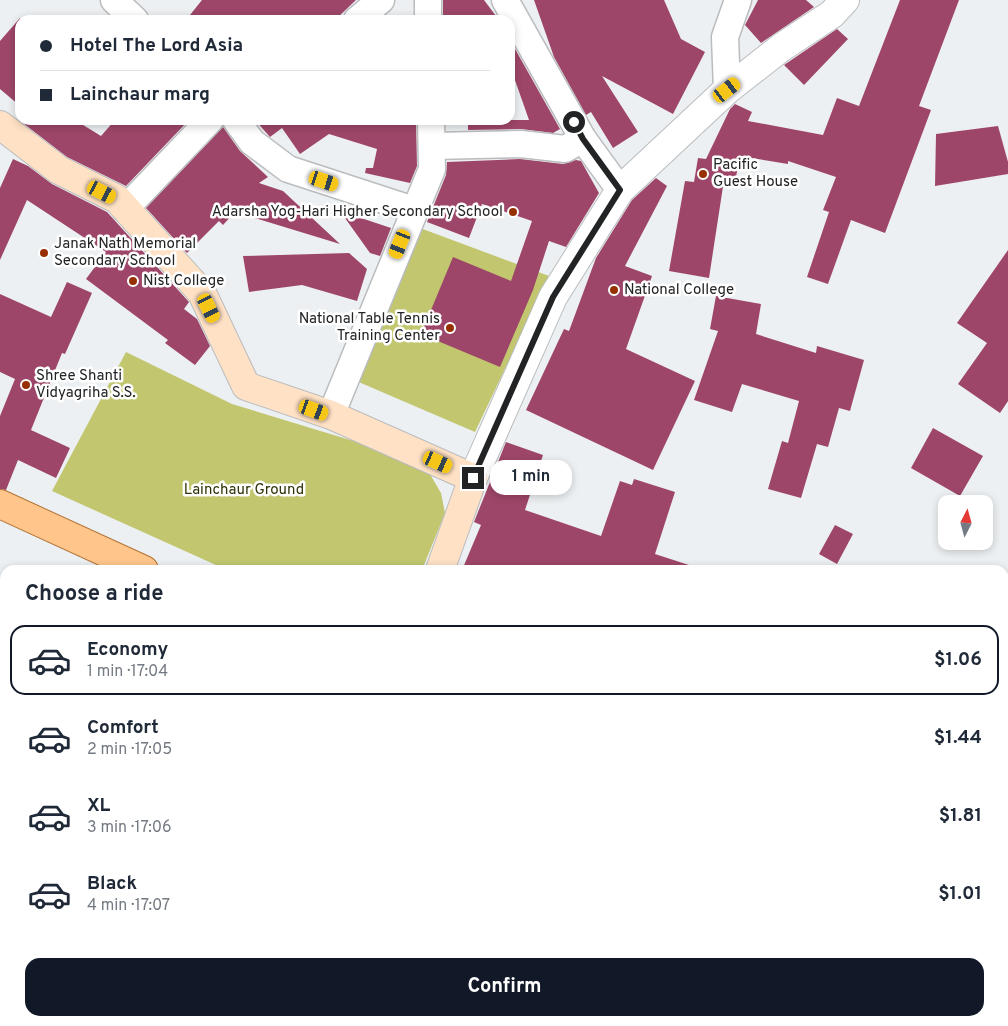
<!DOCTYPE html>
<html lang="en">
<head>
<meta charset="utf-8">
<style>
	body { margin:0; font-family:Overpass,sans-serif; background:#f2f2f3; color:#1f2937; height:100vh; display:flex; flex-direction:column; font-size:19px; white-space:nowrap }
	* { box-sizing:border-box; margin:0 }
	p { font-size:16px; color:#747a83 }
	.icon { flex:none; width:28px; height:28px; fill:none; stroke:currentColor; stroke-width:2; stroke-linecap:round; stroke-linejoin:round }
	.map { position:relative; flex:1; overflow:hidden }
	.panel { position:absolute; left:0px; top:565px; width:1009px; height:461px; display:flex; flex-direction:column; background:#fff; border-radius:15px 15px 0 0; box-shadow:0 2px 8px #0003 }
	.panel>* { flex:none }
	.banner { position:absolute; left:15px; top:15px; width:500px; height:110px; border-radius:15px; box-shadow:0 2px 8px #0003; display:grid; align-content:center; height:110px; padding:0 25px; background:#fff }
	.needle { width:32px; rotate:6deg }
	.fabs { position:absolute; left:938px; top:495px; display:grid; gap:10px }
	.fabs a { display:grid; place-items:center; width:55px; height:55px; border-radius:10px; background:#fff; box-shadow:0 2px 8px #0003; font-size:25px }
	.end { position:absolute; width:22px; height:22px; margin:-11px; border:6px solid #222324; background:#fff; box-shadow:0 0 0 2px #fff }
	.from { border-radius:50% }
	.bubble { position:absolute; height:35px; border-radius:15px; background:#fff; box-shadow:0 2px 8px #0003; font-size:16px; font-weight:700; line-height:35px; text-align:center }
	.car { position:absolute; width:15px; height:30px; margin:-15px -8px; border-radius:6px; box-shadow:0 0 4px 1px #0007; background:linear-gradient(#f5c518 24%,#345 0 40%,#f5c518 0 76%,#345 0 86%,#f5c518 0) }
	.banner b { display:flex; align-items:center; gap:18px; height:48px; font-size:19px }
	.banner b+b { border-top:1px solid #e0e1e3 }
	.banner i { width:12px; height:12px; background:#1f2937 }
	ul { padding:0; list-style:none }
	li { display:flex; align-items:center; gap:15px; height:70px; margin:0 10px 8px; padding:0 15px; border:2px solid transparent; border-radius:15px }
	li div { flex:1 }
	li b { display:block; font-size:19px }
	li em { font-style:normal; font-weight:700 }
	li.selected { border-color:#111827 }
	li>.icon { width:45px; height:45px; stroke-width:1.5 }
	h2 { padding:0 25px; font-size:22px; line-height:60px }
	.action { display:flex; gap:10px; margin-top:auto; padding:10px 25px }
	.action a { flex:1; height:58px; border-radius:15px; background:#111827; color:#fff; font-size:20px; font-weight:700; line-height:58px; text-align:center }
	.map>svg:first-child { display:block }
</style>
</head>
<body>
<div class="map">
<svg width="1008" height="1026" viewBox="0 0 1008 1026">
	<rect width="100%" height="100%" fill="#edf0f2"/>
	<g fill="#c1c66f">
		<polygon points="420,228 549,276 475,432 354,380"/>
		<polygon points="126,352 232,404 406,457 427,469 441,493 445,513 422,570 227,570 52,491"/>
		<polygon points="358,1021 594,1021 590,1026 357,1026"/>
	</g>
	<g fill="#9e4669">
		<polygon points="202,0 356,0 335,20 186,20"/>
		<polygon points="443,0 484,0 499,20 443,20"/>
		<polygon points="534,0 664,0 681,39 705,52 673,114 602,76 638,132 613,148 591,112 586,115 554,57"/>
		<polygon points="758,0 806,0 814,7 761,43 745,25"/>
		<polygon points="900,0 959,0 919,106 931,110 885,233 851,220 828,284 807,277 829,212 823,210 836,177 788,161 788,164 740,156 735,182 724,180 709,278 669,271 685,181 694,182 698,158 706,159 730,109 735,104 752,112 748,121 823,135 837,98 859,106"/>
		<polygon points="20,18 20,106 0,89 0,41"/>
		<polygon points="837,29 848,39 804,85 784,65"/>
		<polygon points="510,40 560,129 553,133 521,129 468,130 468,120 529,120 510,66"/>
		<polygon points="19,120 75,120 101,136 115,120 189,120 126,186 67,157"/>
		<polygon points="255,120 416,120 417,166 410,183 365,173 366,168 373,168 377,149 329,134 300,154 282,128 270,137"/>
		<polygon points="998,126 1008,162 1008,174 935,186 936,134"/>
		<polygon points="223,127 240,151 268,177 259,183 283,191 340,244 235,212 223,225 219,221 187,253 146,208"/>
		<polygon points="13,159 28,166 52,184 107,212 189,302 184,309 197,319 210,346 195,365 165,343 168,340 86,279 106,252 27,200 0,260 0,188"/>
		<polygon points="520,159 563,164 576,160 581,161 599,193 566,247 549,241 533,290 500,367 421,334 453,257 511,281 532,221 482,204 469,238 427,222 446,175 447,162"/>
		<polygon points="656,178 667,186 625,266 652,276 626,349 695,381 653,470 526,410 564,329 569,331 596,258 632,200"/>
		<polygon points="340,211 391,228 380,256 370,253"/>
		<polygon points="1008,250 1008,401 1000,413 958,384 987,343 957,323"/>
		<polygon points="349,253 367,269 357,301 302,285 249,292 243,256"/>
		<polygon points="67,282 92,293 65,354 62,353 31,430 70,448 56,478 18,460 6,490 0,489 0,416 15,379 0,372 0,294 51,317"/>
		<polygon points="716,296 761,304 756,334 816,353 817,346 864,360 850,411 839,408 828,447 817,444 801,498 768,489 782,441 788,443 799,401 742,384 732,412 694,400 718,331 710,329"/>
		<polygon points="933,428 983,456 960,496 911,468"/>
		<polygon points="506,442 543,455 525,510 601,536 620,481 632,485 634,479 675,492 655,554 692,566 691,570 462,570 481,525 474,522"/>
		<polygon points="835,525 853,534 837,564 819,554"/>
	</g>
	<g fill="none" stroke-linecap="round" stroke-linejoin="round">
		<defs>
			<g id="minor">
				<polyline points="114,0 135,20"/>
				<polyline points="505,0 583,139 620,190"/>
				<polyline points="357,20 381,0"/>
				<polyline points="428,20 428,0"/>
				<polyline points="727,90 725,37 738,0"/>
				<polyline points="236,120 252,142 288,169 414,210"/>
				<polyline points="432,146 521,144 565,149 583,139"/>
				<polyline points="125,209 210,120"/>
				<polyline points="331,415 432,169 431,120"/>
			</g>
			<polyline id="tertiary" points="473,478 553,297 620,190 727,90 782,47 832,14 845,0"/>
			<polyline id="secondary" points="0,125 59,170 117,199 202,293 246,386 331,415 473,478 440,570"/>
			<g id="primary">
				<polyline points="0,504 144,570"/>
				<polyline points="1004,720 1008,716"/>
				<polyline points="820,1026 821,1021"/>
			</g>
		</defs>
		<use href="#minor" stroke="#babcbe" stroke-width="29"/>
		<use href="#tertiary" stroke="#babcbe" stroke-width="30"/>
		<use href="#secondary" stroke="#babcbe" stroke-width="30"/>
		<use href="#primary" stroke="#b27335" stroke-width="30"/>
		<use href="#minor" stroke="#fff" stroke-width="26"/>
		<use href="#tertiary" stroke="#fff" stroke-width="28"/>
		<use href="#secondary" stroke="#ffe2c5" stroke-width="28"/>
		<use href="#primary" stroke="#ffc58b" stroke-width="28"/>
	</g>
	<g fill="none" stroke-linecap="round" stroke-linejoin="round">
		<polyline stroke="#222324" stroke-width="6" points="473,478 553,297 620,190 583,139 574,122"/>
	</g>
	<g fill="#963002" stroke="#fff" stroke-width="2">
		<circle cx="703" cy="174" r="5"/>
		<circle cx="513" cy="212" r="5"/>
		<circle cx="44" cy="253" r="5"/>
		<circle cx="133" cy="281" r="5"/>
		<circle cx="614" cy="290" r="5"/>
		<circle cx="450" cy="328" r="5"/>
		<circle cx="26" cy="385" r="5"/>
	</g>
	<g text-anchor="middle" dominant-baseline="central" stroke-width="5" stroke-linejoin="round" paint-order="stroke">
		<g font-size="15" fill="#222324" stroke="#fff" text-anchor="start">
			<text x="713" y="165">Pacific<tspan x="713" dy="17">Guest House</tspan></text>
			<text x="503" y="212" text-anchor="end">Adarsha Yog-Hari Higher Secondary School</text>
			<text x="54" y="244">Janak Nath Memorial<tspan x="54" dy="17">Secondary School</tspan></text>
			<text x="143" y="281">Nist College</text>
			<text x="624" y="290">National College</text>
			<text x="440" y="319" text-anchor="end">National Table Tennis<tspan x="440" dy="17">Training Center</tspan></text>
			<text x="36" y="376">Shree Shanti<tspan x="36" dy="17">Vidyagriha S.S.</tspan></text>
		</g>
		<g font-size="15" fill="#313206" stroke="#fff">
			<text x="244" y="490">Lainchaur Ground</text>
		</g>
	</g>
</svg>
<div class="fabs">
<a><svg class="needle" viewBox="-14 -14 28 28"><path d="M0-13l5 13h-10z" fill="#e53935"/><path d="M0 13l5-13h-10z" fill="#747a83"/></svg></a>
</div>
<i class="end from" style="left:574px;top:122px"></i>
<i class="end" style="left:473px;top:478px"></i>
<div class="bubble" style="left:490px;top:460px;width:82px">1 min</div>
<i class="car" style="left:727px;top:90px;rotate:52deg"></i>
<i class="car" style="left:324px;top:181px;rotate:108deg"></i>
<i class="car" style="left:102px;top:192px;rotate:117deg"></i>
<i class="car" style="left:400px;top:244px;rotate:202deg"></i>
<i class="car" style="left:209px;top:308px;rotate:154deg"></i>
<i class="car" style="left:314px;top:410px;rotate:110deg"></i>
<i class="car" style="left:438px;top:462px;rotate:114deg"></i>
<div class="banner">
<b><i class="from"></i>Hotel The Lord Asia</b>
<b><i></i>Lainchaur marg</b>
</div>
<section class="panel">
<h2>Choose a ride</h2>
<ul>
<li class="selected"><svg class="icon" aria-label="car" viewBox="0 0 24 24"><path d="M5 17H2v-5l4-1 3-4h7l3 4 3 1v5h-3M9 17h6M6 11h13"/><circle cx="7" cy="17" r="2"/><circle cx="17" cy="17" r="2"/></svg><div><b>Economy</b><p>1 min · 17:04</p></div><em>$1.06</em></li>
<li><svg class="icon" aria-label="car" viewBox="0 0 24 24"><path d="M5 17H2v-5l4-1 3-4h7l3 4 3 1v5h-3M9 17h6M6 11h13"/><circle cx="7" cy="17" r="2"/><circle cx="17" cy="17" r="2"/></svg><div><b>Comfort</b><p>2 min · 17:05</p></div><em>$1.44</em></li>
<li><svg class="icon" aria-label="car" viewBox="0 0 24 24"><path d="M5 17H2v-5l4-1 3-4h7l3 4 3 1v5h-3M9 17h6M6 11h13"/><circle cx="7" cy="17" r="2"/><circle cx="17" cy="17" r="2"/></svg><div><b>XL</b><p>3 min · 17:06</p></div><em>$1.81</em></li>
<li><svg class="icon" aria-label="car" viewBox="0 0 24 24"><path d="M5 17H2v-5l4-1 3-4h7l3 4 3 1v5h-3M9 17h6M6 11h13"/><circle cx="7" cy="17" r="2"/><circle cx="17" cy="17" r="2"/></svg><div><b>Black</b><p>4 min · 17:07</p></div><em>$1.01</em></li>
</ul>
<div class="action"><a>Confirm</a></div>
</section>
</div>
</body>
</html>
